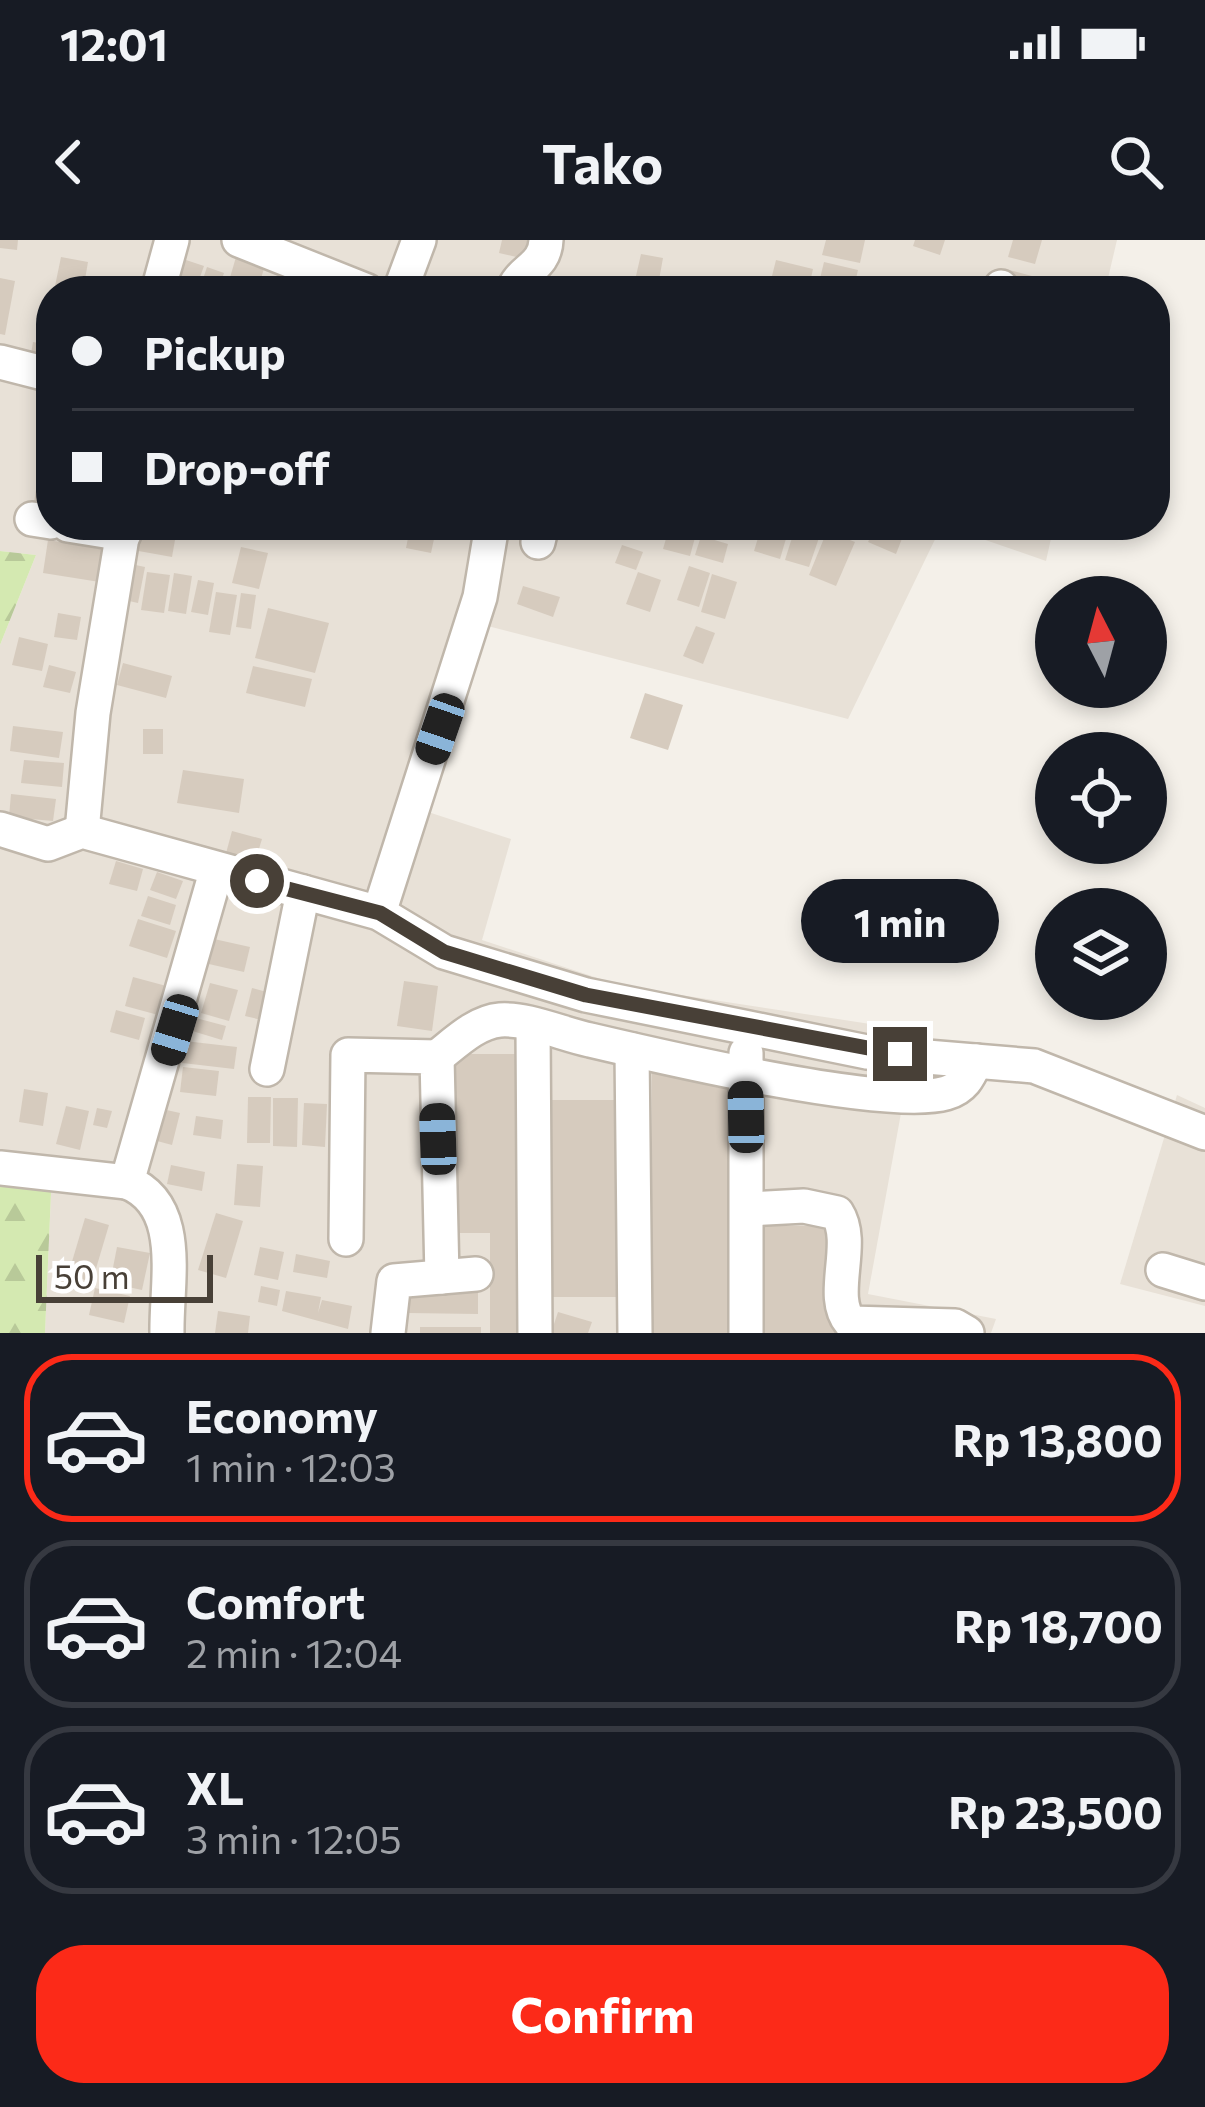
<!DOCTYPE html>
<html lang="en">
<head>
<meta charset="utf-8">
<style>
	body { margin:0; font-family:Commissioner,sans-serif; background:#242831; color:#f1f3f6; height:100vh; display:flex; flex-direction:column; font-size:45px; white-space:nowrap }
	* { box-sizing:border-box; margin:0 }
	p { font-size:39px; color:#9ea1a6 }
	.icon { flex:none; width:66px; height:66px; fill:none; stroke:currentColor; stroke-width:2; stroke-linecap:round; stroke-linejoin:round }
	.map { position:relative; height:1093px; overflow:hidden }
	.panel { display:flex; flex-direction:column; background:#171b24; flex:1 }
	.panel>* { flex:none }
	.hud { position:absolute; left:36px; top:36px; width:1134px; height:264px; border-radius:48px; box-shadow:0 6px 18px #0003; display:grid; align-content:center; height:264px; padding:0 36px; background:#171b24 }
	.needle { width:78px; rotate:354deg }
	.controls { position:absolute; left:1035px; top:336px; display:grid; gap:24px }
	.controls a { display:grid; place-items:center; width:132px; height:132px; border-radius:50%; background:#171b24; box-shadow:0 6px 18px #0003; font-size:60px }
	.scale { position:absolute; left:36px; bottom:30px; width:177px; box-sizing:border-box; padding-left:12px; border:6px solid #484037; border-top:0; font-size:33px; line-height:42px; white-space:nowrap; color:#484037; -webkit-text-stroke:9px #fff; paint-order:stroke }
	.end { position:absolute; width:54px; height:54px; margin:-27px; border:15px solid #484037; background:#fff; box-shadow:0 0 0 6px #fff }
	.from { border-radius:50% }
	.bubble { position:absolute; height:84px; border-radius:42px; background:#171b24; box-shadow:0 6px 18px #0003; font-size:39px; font-weight:700; line-height:84px; text-align:center }
	.car { position:absolute; width:36px; height:72px; margin:-36px -18px; border-radius:15px; box-shadow:0 0 9px 3px #0007; background:linear-gradient(#222 24%,#8ab4d8 0 40%,#222 0 76%,#8ab4d8 0 86%,#222 0) }
	.hud b { display:flex; align-items:center; gap:42px; height:114px; font-size:45px }
	.hud b+b { border-top:3px solid #363941 }
	.hud i { width:30px; height:30px; background:#f1f3f6 }
	ul { padding:21px 0 0; list-style:none }
	li { display:flex; align-items:center; gap:36px; height:168px; margin:0 24px 18px; padding:0 12px; border:6px solid #363941; border-radius:48px }
	li div { flex:1 }
	li b { display:block; font-size:45px }
	li em { font-style:normal; font-weight:700 }
	li.selected { border-color:#fc2a18 }
	li>.icon { width:108px; height:108px; stroke-width:1.5 }
	.cta { display:flex; gap:24px; margin-top:auto; padding:24px 36px }
	.cta a { flex:1; height:138px; border-radius:48px; background:#fc2a18; color:#fff; font-size:48px; font-weight:700; line-height:138px; text-align:center }
	.status { display:flex; justify-content:space-between; align-items:center; height:84px; padding:0 60px; background:#171b24; direction:ltr }
	.status svg { height:33px; fill:currentColor }
	header { display:flex; justify-content:space-between; align-items:center; height:156px; padding:0 36px; background:#171b24; font-size:54px; font-weight:700 }
	.map>svg:first-child { display:block }
</style>
</head>
<body>
<div class="status"><b>12:01</b><svg viewBox="0 0 49 12"><path d="M0 12V9h3v3zM5 12V6h3v6zM10 12V3h3v9zM15 12V0h3v12zM26 1h20v11H26zM47 4h2v5h-2z"/></svg></div>
<header><svg class="icon" aria-label="back" viewBox="0 0 24 24"><path d="M15 5l-7 7 7 7"/></svg>Tako<svg class="icon" aria-label="search" viewBox="0 0 24 24"><circle cx="10" cy="10" r="6"/><path d="M15 15l6 6"/></svg></header>
<div class="map">
<svg width="1205" height="1093" viewBox="0 0 1205 1093">
	<defs>
		<pattern id="forest-firs" width="22" height="20" patternUnits="userSpaceOnUse" patternTransform="scale(3)"><rect width="22" height="20" fill="#d4e9b1"/><path d="M5 1l3.5 6h-7zM16 11l3.5 6h-7z" fill="#b8c999"/></pattern>
	</defs>
	<rect width="100%" height="100%" fill="#f4f0e9"/>
	<g fill="#e8e1d7">
		<polygon points="0,0 1117,0 1105,51 51,51 51,285 1054,285 1046,321 942,285 848,479 480,384 419,569 511,599 482,700 622,746 916,791 868,1054 996,1079 991,1093 45,1093 52,931 0,923 0,405 36,315 0,311"/>
		<polygon points="1177,855 1205,868 1205,1066 1120,1044"/>
	</g>
	<g fill="url(#forest-firs)">
		<polygon points="0,311 36,315 0,405"/>
		<polygon points="0,923 52,930 45,1093 0,1093"/>
	</g>
	<g fill="#d6cbbe">
		<polygon points="0,0 18,0 17,10 0,8"/>
		<polygon points="502,0 529,0 525,19 499,13"/>
		<polygon points="826,0 865,0 860,23 822,15"/>
		<polygon points="915,0 945,0 940,15 913,6"/>
		<polygon points="1013,0 1042,0 1035,24 1008,17"/>
		<polygon points="641,14 663,18 659,40 636,36"/>
		<polygon points="61,17 88,22 83,51 54,51"/>
		<polygon points="236,17 265,25 258,49 229,41"/>
		<polygon points="180,18 204,26 195,51 167,51"/>
		<polygon points="776,20 813,29 808,51 769,48"/>
		<polygon points="824,22 858,30 853,51 817,51"/>
		<polygon points="207,27 224,33 218,51 199,51"/>
		<polygon points="1005,29 1032,36 1028,51 1000,51"/>
		<polygon points="0,38 15,41 5,95 0,94"/>
		<polygon points="665,38 689,42 687,51 663,51"/>
		<polygon points="33,102 51,105 51,130 29,126"/>
		<polygon points="38,237 51,239 49,272 33,269"/>
		<polygon points="240,285 270,285 267,297 239,291"/>
		<polygon points="670,285 697,290 690,316 663,309"/>
		<polygon points="762,285 790,285 780,319 754,311"/>
		<polygon points="796,285 821,292 809,327 785,320"/>
		<polygon points="876,285 903,296 896,314 868,302"/>
		<polygon points="827,291 855,302 836,346 809,335"/>
		<polygon points="136,293 175,300 172,317 133,310"/>
		<polygon points="409,293 434,299 431,313 406,308"/>
		<polygon points="701,296 728,304 723,323 695,315"/>
		<polygon points="48,300 111,310 106,343 43,333"/>
		<polygon points="622,305 643,312 636,330 615,323"/>
		<polygon points="241,307 268,313 259,349 232,343"/>
		<polygon points="126,323 145,327 138,363 120,359"/>
		<polygon points="689,326 710,333 699,367 677,360"/>
		<polygon points="147,332 170,335 164,373 141,370"/>
		<polygon points="638,332 661,340 650,372 626,364"/>
		<polygon points="174,333 192,336 186,374 168,371"/>
		<polygon points="712,334 737,342 725,379 701,372"/>
		<polygon points="198,340 214,343 208,375 191,372"/>
		<polygon points="523,346 560,357 553,377 517,364"/>
		<polygon points="216,352 237,355 230,395 209,392"/>
		<polygon points="241,353 256,355 251,389 236,387"/>
		<polygon points="268,368 329,383 315,433 255,418"/>
		<polygon points="58,373 81,377 77,400 54,397"/>
		<polygon points="696,386 715,393 703,424 683,416"/>
		<polygon points="19,397 48,404 42,431 12,425"/>
		<polygon points="123,423 172,436 166,458 117,445"/>
		<polygon points="49,425 76,432 70,453 43,447"/>
		<polygon points="253,426 312,439 305,467 246,453"/>
		<polygon points="645,453 683,465 668,510 630,498"/>
		<polygon points="13,486 63,492 59,518 10,511"/>
		<rect x="143" y="489" width="20" height="25"/>
		<polygon points="24,520 64,523 62,547 21,543"/>
		<polygon points="183,530 244,539 239,573 177,563"/>
		<polygon points="11,554 56,559 53,581 9,577"/>
		<polygon points="232,591 262,599 254,625 225,617"/>
		<polygon points="116,621 143,629 137,651 109,644"/>
		<polygon points="157,632 183,641 176,659 150,650"/>
		<polygon points="148,656 176,665 170,685 141,676"/>
		<polygon points="138,679 176,691 167,718 129,706"/>
		<polygon points="205,697 250,707 244,732 200,722"/>
		<polygon points="133,737 170,747 162,776 125,766"/>
		<polygon points="404,741 438,746 432,791 397,786"/>
		<polygon points="210,743 238,750 229,781 201,773"/>
		<polygon points="252,748 274,754 266,781 245,776"/>
		<polygon points="116,770 145,778 139,800 110,792"/>
		<polygon points="192,777 226,786 222,800 189,790"/>
		<polygon points="176,800 237,807 234,829 174,822"/>
		<polygon points="455,814 531,814 530,1093 490,1093 490,993 455,993"/>
		<polygon points="183,827 219,831 216,856 180,852"/>
		<polygon points="652,833 727,833 727,1093 651,1093"/>
		<polygon points="24,849 48,853 43,886 19,882"/>
		<polygon points="248,857 271,857 270,903 247,903"/>
		<polygon points="273,858 298,858 297,907 273,906"/>
		<rect x="551" y="860" width="75" height="197"/>
		<polygon points="304,863 327,864 325,907 302,905"/>
		<polygon points="66,866 89,871 80,910 56,904"/>
		<polygon points="153,867 180,873 172,905 146,898"/>
		<polygon points="97,868 112,871 107,888 93,885"/>
		<polygon points="196,876 223,880 221,899 193,895"/>
		<polygon points="237,924 263,926 260,967 234,965"/>
		<polygon points="171,925 205,932 202,951 167,944"/>
		<polygon points="216,973 243,981 226,1038 198,1030"/>
		<polygon points="85,978 109,985 92,1042 68,1035"/>
		<rect x="761" y="986" width="75" height="107"/>
		<polygon points="117,1007 150,1013 142,1050 110,1043"/>
		<polygon points="260,1007 284,1012 278,1040 254,1035"/>
		<polygon points="296,1014 330,1021 327,1038 293,1032"/>
		<polygon points="261,1046 280,1050 277,1066 258,1062"/>
		<polygon points="408,1046 478,1047 478,1074 408,1073"/>
		<polygon points="95,1048 130,1056 124,1083 89,1075"/>
		<polygon points="286,1051 321,1057 318,1073 322,1060 352,1066 348,1089 282,1071"/>
		<polygon points="218,1071 250,1076 248,1093 215,1093"/>
		<polygon points="558,1072 592,1082 588,1093 551,1093"/>
		<rect x="420" y="1087" width="61" height="6"/>
	</g>
	<g fill="none" stroke-linecap="round" stroke-linejoin="round">
		<defs>
			<g id="minor">
				<polyline points="239,0 367,51"/>
				<polyline points="158,51 172,0"/>
				<polyline points="400,51 419,0"/>
				<path d="M513,51c7,-22 32,-23 33,-51"/>
				<polyline points="1000,51 1001,47"/>
				<polyline points="0,122 51,135"/>
				<polyline points="32,279 51,282"/>
				<polyline points="68,285 124,294"/>
				<polyline points="538,302 542,285"/>
				<polyline points="0,589 48,604 82,591 379,673 444,712 586,755 867,812 1034,826 1205,893"/>
				<polyline points="82,591 93,473 124,285"/>
				<polyline points="379,673 480,357 492,285"/>
				<polyline points="533,787 535,1093"/>
				<polyline points="632,810 635,1093"/>
				<path d="M437,817c18,-14 39,-35 63,-37 27,-2 62,14 90,20 68,16 297,70 356,53 18,-5 23,-17 30,-32"/>
				<polyline points="267,829 303,652"/>
				<polyline points="0,928 127,942"/>
				<path d="M749,969l55,-3 33,7c20,31 -10,84 14,110l104,3 12,7"/>
				<polyline points="346,999 348,815 437,817 442,1037"/>
				<polyline points="1163,1030 1205,1043"/>
				<path d="M167,1093c-1,-52 18,-128 -40,-151l89,-310"/>
				<polyline points="388,1093 394,1041 476,1034"/>
				<polyline points="746,1093 746,813"/>
			</g>
		</defs>
		<use href="#minor" stroke="#c0b7ab" stroke-width="38"/>
		<use href="#minor" stroke="#fff" stroke-width="33"/>
	</g>
	<g fill="none" stroke-linecap="round" stroke-linejoin="round">
		<polyline stroke="#484037" stroke-width="15" points="257,641 380,673 444,712 586,755 900,814"/>
	</g>
</svg>
<div class="controls">
<a><svg class="needle" viewBox="-14 -14 28 28"><path d="M0-13l5 13h-10z" fill="#e53935"/><path d="M0 13l5-13h-10z" fill="#9ea1a6"/></svg></a>
<a><svg class="icon" aria-label="locate" viewBox="0 0 24 24"><circle cx="12" cy="12" r="6"/><path d="M12 2v4M12 18v4M2 12h4M18 12h4"/></svg></a>
<a><svg class="icon" aria-label="layers" viewBox="0 0 24 24"><path d="M12 4l9 5-9 5-9-5zM3 14l9 5 9-5"/></svg></a>
</div>
<div class="scale">50 m</div>
<i class="end from" style="left:257px;top:641px"></i>
<i class="end" style="left:900px;top:814px"></i>
<div class="bubble" style="left:801px;top:639px;width:198px">1 min</div>
<i class="car" style="left:440px;top:489px;rotate:199deg"></i>
<i class="car" style="left:175px;top:790px;rotate:197deg"></i>
<i class="car" style="left:746px;top:877px;rotate:359deg"></i>
<i class="car" style="left:438px;top:899px;rotate:358deg"></i>
<div class="hud">
<b><i class="from"></i>Pickup</b>
<b><i></i>Drop-off</b>
</div>
</div>
<section class="panel">
<ul>
<li class="selected"><svg class="icon" aria-label="car" viewBox="0 0 24 24"><path d="M5 17H2v-5l4-1 3-4h7l3 4 3 1v5h-3M9 17h6M6 11h13"/><circle cx="7" cy="17" r="2"/><circle cx="17" cy="17" r="2"/></svg><div><b>Economy</b><p>1 min · 12:03</p></div><em>Rp 13,800</em></li>
<li><svg class="icon" aria-label="car" viewBox="0 0 24 24"><path d="M5 17H2v-5l4-1 3-4h7l3 4 3 1v5h-3M9 17h6M6 11h13"/><circle cx="7" cy="17" r="2"/><circle cx="17" cy="17" r="2"/></svg><div><b>Comfort</b><p>2 min · 12:04</p></div><em>Rp 18,700</em></li>
<li><svg class="icon" aria-label="car" viewBox="0 0 24 24"><path d="M5 17H2v-5l4-1 3-4h7l3 4 3 1v5h-3M9 17h6M6 11h13"/><circle cx="7" cy="17" r="2"/><circle cx="17" cy="17" r="2"/></svg><div><b>XL</b><p>3 min · 12:05</p></div><em>Rp 23,500</em></li>
</ul>
<div class="cta"><a>Confirm</a></div>
</section>
</body>
</html>
